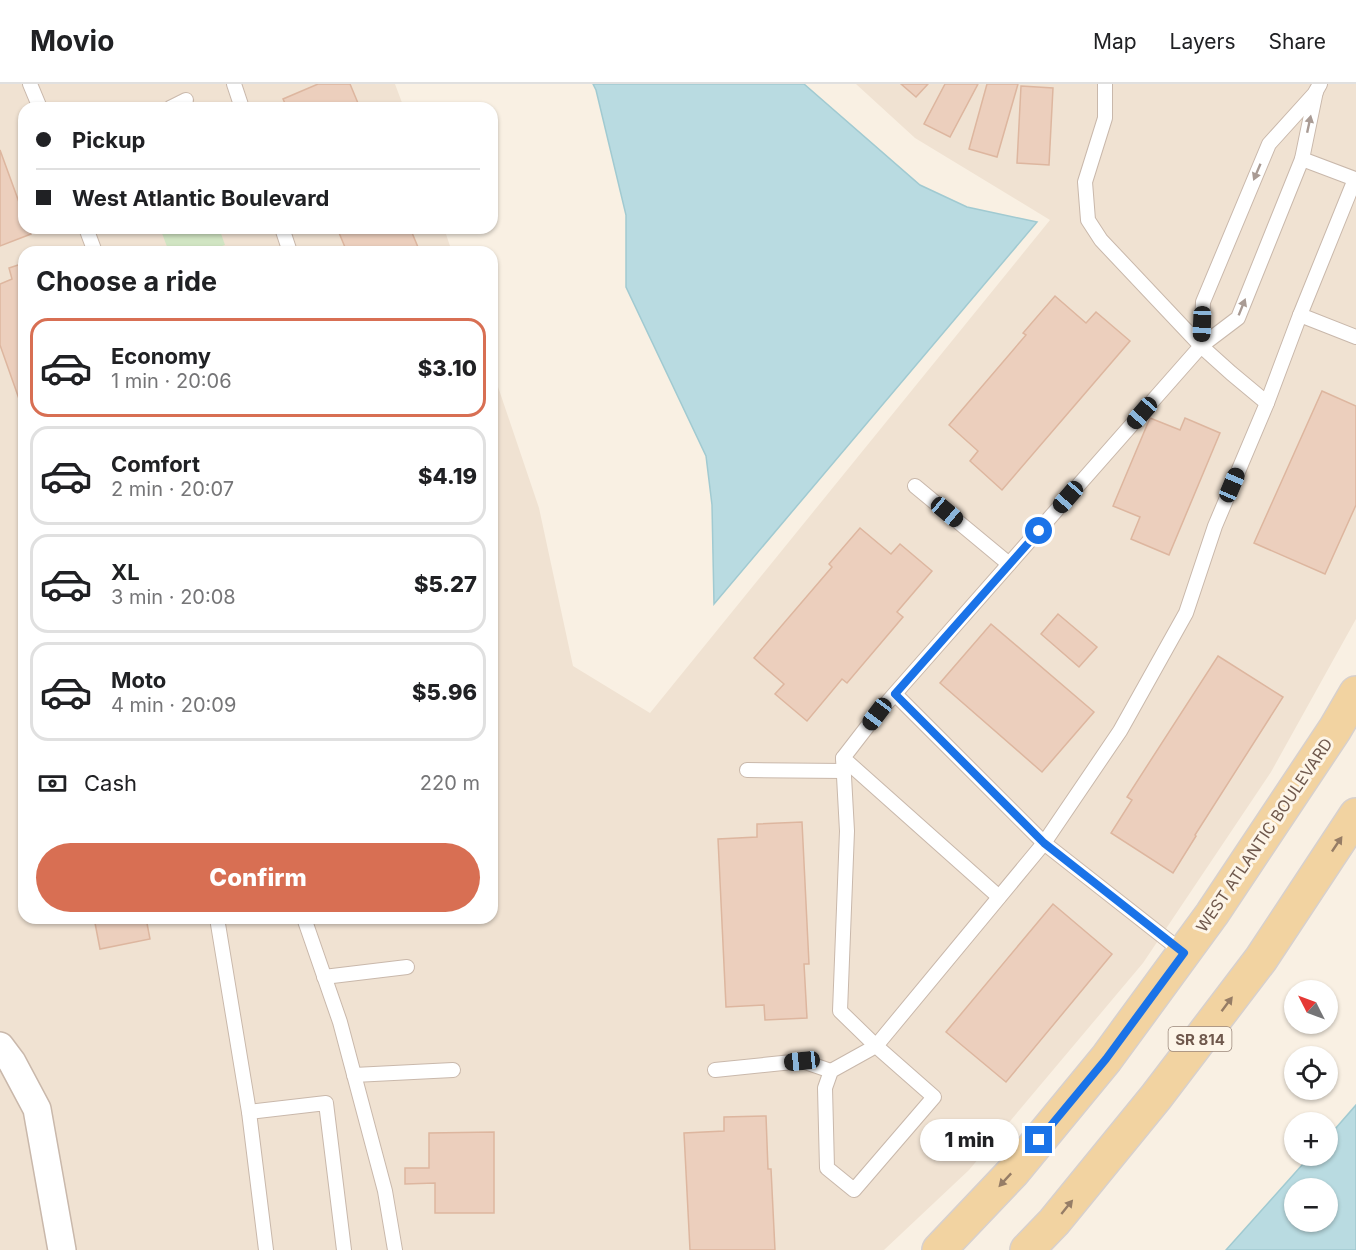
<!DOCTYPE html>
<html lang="en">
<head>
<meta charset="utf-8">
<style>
	body { margin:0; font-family:Inter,sans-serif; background:#f2f2f2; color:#202124; height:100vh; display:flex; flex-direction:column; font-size:22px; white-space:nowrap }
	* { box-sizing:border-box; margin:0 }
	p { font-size:20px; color:#757577 }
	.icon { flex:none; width:33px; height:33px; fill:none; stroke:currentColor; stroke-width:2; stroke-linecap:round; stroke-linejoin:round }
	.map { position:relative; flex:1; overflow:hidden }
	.sheet { position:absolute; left:18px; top:162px; width:480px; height:678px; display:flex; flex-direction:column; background:#fff; border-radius:18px; box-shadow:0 2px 4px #0004 }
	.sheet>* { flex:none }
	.top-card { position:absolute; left:18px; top:18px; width:480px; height:132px; border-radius:18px; box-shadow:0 2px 4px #0004; display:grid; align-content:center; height:132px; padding:0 18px; background:#fff }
	.needle { width:39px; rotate:312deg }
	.fabs { position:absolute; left:1284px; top:896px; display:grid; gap:12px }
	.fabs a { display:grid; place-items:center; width:54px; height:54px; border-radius:50%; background:#fff; box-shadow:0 2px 4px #0004; font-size:30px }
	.end { position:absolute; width:27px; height:27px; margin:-14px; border:8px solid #1a73e8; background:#fff; box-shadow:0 0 0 3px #fff }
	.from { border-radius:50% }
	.bubble { position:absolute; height:42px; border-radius:21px; background:#fff; box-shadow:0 2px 4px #0004; font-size:20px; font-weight:800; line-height:42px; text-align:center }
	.car { position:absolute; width:18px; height:36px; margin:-18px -9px; border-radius:8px; box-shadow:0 0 4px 2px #0007; background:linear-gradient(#222 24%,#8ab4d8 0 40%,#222 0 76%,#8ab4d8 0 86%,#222 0) }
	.top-card b { display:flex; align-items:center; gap:21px; height:57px; font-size:22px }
	.top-card b+b { border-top:2px solid #e0e0e0 }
	.top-card i { width:15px; height:15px; background:#202124 }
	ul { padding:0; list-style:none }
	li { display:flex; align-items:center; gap:18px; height:99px; margin:0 12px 9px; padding:0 6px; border:3px solid #e0e0e0; border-radius:18px }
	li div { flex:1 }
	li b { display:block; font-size:22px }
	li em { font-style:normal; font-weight:800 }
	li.current { border-color:#d86f53 }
	li>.icon { width:54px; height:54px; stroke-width:1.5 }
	h2 { padding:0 18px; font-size:27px; line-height:72px }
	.pay { display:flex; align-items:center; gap:15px; height:66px; padding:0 18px; font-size:22px }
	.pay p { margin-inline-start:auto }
	.button { display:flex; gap:12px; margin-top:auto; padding:12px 18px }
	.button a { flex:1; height:69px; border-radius:36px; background:#d86f53; color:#fff; font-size:24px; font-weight:800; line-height:69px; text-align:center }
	header { display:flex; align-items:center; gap:36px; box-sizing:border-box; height:84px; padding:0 30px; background:#fff; border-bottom:2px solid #e0e0e0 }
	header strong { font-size:28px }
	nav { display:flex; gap:33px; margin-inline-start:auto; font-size:21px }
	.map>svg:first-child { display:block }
</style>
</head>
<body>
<header>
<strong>Movio</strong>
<nav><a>Map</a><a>Layers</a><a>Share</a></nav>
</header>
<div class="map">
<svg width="1356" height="1166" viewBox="0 0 1356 1166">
	<rect width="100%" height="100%" fill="#f9f0e3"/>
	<polygon fill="#f0e2d2" points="0,0 395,0 404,24 24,24 24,144 444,144 452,168 24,168 24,834 492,834 492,285 539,424 573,582 650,629 1050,136 915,54 856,0 1356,0 1356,535 1271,688 1143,879 969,1086 884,1166 0,1166"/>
	<polygon fill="#d1e5c3" points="160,144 219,144 225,161 205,168 169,168"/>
	<g fill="#b9dbe1" stroke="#a1cad1" stroke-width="1.5" fill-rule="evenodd">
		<polygon points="593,0 804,0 920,101 967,123 1037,138 714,520 712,421 706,372 626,203 626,131 596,6"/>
		<path d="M1356,1021v145h-130l85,-95h17v-18zM1294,1104h34v33h-34z"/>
	</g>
	<g fill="#eccfbd" stroke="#ddb69f" stroke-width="1.5">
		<polygon points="318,0 350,0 360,24 287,24 283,15"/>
		<polygon points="901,0 928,0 916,13"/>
		<polygon points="945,0 978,0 950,53 924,40"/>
		<polygon points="987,0 1018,0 997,73 969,65"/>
		<polygon points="1021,2 1053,4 1049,81 1017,79"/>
		<polygon points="0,66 24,132 24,144 28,144 31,150 0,162"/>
		<polygon points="337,144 410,144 420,168 347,168"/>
		<polygon points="24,179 24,329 0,261 0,200 12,195 9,184"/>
		<polygon points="1055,212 1086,239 1096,228 1130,257 1002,406 970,377 978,367 949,341 1026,251 1023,249"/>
		<polygon points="1322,307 1356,322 1356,421 1325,490 1254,459"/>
		<polygon points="1150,334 1180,346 1185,334 1220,349 1169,471 1131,455 1140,433 1113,422"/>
		<polygon points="492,426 497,440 492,442"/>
		<polygon points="860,444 891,470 900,460 932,487 897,528 903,533 847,599 842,595 807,637 775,610 784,600 754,574 832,483 829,480"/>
		<polygon points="1058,530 1097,563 1079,583 1041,550"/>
		<polygon points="991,540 1094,628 1042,688 940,599"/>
		<polygon points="1218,572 1283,613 1195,751 1196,752 1173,789 1111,749 1132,716 1127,713"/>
		<polygon points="802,738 809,880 804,880 807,934 765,936 764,921 726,923 718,755 757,753 757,740"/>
		<polygon points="1053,820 1112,870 1006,998 946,948"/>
		<polygon points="94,834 146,834 150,855 100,865"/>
		<polygon points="766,1032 768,1085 771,1085 775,1166 690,1166 684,1049 724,1047 724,1033"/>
		<polygon points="494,1048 494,1129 435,1129 435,1099 405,1100 405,1084 429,1084 429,1049"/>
	</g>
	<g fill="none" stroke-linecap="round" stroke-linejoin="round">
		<defs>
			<g id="lane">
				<polyline points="30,0 40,24"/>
				<polyline points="234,0 242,24"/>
				<polyline points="170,24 186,16"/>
				<polyline points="86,144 95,168"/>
				<polyline points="282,144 290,168"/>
				<polyline points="1300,231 1356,253"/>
				<polyline points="1201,262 1203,218 1269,60 1316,8"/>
				<polyline points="1267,319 1300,231 1355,95 1302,75"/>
				<polyline points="915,402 1009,480"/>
				<polyline points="895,610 1044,759 1120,647 1186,529 1215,442 1267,319 1231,289 1201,262 1101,156 1088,136 1085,98 1105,34 1105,0"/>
				<polyline points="843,674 999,813"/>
				<polyline points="747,686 844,687"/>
				<polyline points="217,834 249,1028 266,1166"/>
				<polyline points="304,834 340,938 385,1107 395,1166"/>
				<polyline points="1184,869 1044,759 876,962 840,927 847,747 843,674 877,630 1201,262 1238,234 1302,75 1316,7 1320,0"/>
				<polyline points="324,893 407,883"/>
				<polygon points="876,962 934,1013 854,1106 827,1084 825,1004 831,987"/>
				<polyline points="715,986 802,977 831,987"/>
				<polyline points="354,991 453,986"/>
				<polyline points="249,1028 326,1019 344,1166"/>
			</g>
			<polyline id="street" points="0,962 12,978 37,1025 62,1166"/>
			<g id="primary">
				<polyline points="939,1166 1013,1088 1106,975 1212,830 1335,645 1356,609"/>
				<polyline points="1027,1166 1054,1138 1156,1013 1261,875 1356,731"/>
			</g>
		</defs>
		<use href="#lane" stroke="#c9b8ab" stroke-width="16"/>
		<use href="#street" stroke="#c9b8ab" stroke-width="30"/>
		<use href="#primary" stroke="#d7d0cd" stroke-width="36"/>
		<use href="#lane" stroke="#fff" stroke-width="14"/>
		<use href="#street" stroke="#fff" stroke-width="27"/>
		<use href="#primary" stroke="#f2d3a1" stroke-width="33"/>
	</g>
	<defs><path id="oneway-solid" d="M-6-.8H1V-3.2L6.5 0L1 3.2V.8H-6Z" transform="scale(1.5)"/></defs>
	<g fill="#a99b94">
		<use href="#oneway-solid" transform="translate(1309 40) rotate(-78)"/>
		<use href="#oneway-solid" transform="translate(1257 88) rotate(113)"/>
		<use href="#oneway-solid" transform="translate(1242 223) rotate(-68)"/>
	</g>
	<g fill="#967d66">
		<use href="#oneway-solid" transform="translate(1337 760) rotate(-56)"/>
		<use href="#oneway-solid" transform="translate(1227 920) rotate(-53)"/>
		<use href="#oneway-solid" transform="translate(1005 1096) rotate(133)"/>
		<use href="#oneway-solid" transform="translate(1067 1123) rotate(-51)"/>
	</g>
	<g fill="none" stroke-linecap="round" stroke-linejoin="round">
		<polyline stroke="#1a73e8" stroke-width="8" points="1039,447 895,610 1044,759 1184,869 1106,975 1039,1056"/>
	</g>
	<g text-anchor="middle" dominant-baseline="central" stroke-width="6" stroke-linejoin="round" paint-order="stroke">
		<rect fill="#fdf5e8" stroke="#9a877b" stroke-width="1.5" x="1168.5" y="943" width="63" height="24" rx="4.5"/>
		<g font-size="15" font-weight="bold" fill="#6f584c">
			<text x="1200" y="955">SR 814</text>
		</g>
		<g font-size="16" fill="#6f584c" stroke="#fdf5e8">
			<text transform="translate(1264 751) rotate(-56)">WEST ATLANTIC BOULEVARD</text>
		</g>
	</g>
</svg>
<div class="fabs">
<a><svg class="needle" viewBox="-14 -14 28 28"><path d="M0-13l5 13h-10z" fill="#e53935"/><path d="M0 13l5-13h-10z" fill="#757577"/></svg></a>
<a><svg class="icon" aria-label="locate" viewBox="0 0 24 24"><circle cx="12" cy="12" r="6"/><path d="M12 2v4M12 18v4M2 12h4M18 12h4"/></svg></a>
<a>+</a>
<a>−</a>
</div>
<i class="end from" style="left:1039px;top:447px"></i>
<i class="end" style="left:1039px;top:1056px"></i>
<div class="bubble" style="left:920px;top:1035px;width:99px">1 min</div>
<i class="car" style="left:1202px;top:240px;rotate:182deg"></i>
<i class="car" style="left:1142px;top:329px;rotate:221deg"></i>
<i class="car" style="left:1232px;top:401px;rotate:23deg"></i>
<i class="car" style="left:1068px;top:413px;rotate:221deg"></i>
<i class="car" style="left:947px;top:428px;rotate:130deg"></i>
<i class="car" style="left:877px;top:630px;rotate:217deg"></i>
<i class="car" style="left:802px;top:977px;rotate:264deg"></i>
<div class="top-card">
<b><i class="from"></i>Pickup</b>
<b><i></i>West Atlantic Boulevard</b>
</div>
<section class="sheet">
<h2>Choose a ride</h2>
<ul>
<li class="current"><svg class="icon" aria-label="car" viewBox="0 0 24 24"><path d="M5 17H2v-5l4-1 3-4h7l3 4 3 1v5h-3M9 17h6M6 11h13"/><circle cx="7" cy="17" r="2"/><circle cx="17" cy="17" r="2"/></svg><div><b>Economy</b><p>1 min · 20:06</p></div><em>$3.10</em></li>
<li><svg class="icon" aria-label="car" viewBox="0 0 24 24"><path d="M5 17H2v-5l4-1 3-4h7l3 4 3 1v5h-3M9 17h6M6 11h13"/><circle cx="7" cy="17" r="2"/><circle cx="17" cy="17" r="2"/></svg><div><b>Comfort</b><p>2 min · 20:07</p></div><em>$4.19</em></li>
<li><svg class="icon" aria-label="car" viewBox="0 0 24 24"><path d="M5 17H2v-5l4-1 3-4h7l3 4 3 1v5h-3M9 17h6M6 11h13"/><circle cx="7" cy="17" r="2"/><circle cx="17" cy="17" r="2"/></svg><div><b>XL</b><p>3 min · 20:08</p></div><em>$5.27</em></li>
<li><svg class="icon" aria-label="car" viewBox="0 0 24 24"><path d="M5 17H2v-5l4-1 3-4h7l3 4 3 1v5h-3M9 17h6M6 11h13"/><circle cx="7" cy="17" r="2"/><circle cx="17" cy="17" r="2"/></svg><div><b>Moto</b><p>4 min · 20:09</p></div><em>$5.96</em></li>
</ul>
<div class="pay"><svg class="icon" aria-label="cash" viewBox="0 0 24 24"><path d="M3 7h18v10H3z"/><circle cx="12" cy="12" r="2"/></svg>Cash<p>220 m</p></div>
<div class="button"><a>Confirm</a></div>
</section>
</div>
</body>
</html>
